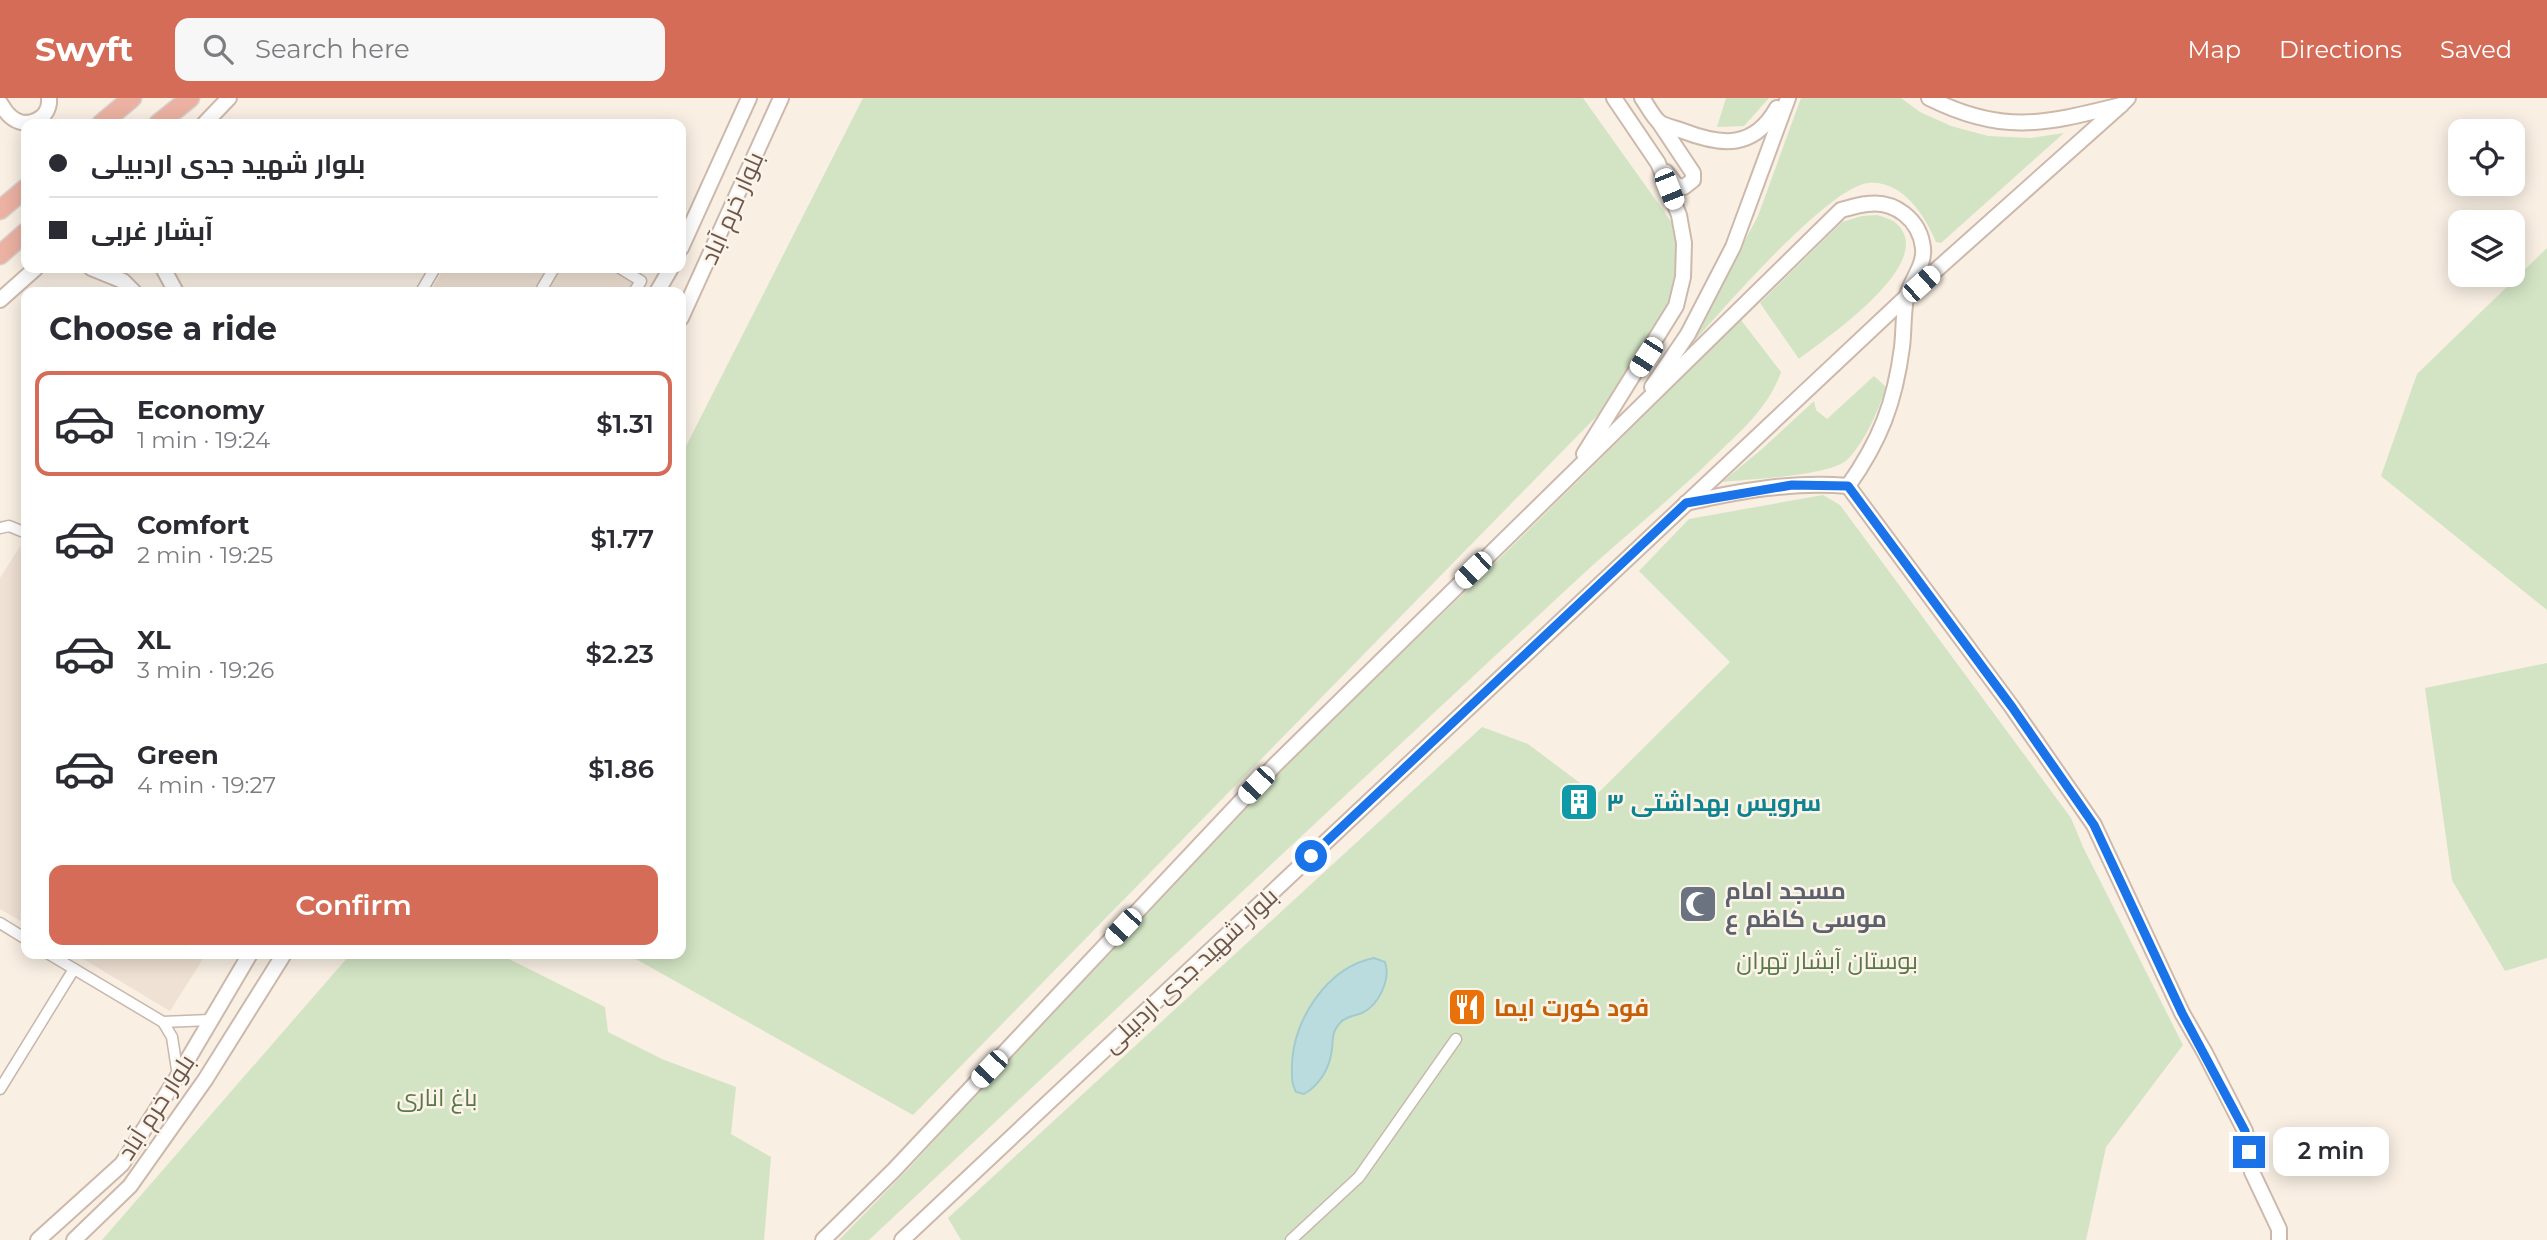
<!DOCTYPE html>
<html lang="en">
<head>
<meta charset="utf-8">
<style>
	body { margin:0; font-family:Montserrat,Cairo,sans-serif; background:#f7f7f7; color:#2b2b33; height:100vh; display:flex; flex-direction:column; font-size:26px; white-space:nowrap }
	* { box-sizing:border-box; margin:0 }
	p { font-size:23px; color:#7c7c81 }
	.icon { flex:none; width:38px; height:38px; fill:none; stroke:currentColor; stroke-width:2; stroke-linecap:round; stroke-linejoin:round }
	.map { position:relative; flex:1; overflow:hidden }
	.details { position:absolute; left:21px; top:189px; width:665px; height:672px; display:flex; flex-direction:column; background:#fff; border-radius:14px; box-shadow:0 4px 18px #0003 }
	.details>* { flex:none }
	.banner { position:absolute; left:21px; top:21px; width:665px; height:154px; border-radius:14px; box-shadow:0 4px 18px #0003; display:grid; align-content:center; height:154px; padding:0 28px; background:#fff }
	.fabs { position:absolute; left:2448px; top:21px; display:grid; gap:14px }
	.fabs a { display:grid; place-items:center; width:77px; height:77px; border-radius:14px; background:#fff; box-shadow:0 4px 18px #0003; font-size:35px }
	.end { position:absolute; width:32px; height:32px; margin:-16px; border:9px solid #1a73e8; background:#fff; box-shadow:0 0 0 4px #fff }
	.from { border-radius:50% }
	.bubble { position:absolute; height:49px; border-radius:14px; background:#fff; box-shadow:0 4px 18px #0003; font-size:23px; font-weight:600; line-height:49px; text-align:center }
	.car { position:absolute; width:21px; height:42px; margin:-21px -10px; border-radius:9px; box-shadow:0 0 5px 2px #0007; background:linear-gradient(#fff 24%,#345 0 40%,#fff 0 76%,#345 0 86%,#fff 0) }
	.banner b { display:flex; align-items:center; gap:24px; height:66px; font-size:26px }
	.banner b+b { border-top:2px solid #e1e1e2 }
	.banner i { width:18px; height:18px; background:#2b2b33 }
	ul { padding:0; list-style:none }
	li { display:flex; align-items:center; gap:21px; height:105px; margin:0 14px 10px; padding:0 14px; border:4px solid transparent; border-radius:14px }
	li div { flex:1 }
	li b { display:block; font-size:26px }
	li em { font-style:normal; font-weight:600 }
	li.active { border-color:#d46c57 }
	li>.icon { width:63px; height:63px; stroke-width:1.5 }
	h2 { padding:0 28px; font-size:32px; line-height:84px }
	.button { display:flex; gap:14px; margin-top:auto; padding:14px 28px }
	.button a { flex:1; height:80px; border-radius:14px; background:#d46c57; color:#fff; font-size:28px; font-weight:600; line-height:80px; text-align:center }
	header { display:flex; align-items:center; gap:42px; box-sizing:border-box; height:98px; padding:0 35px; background:#d46c57; color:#fff }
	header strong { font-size:33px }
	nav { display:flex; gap:38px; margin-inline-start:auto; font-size:24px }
	.search { width:490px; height:63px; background:#f7f7f7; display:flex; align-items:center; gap:18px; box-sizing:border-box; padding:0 24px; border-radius:14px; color:#7c7c81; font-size:26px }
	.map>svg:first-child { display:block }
</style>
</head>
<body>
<header>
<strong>Swyft</strong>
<div class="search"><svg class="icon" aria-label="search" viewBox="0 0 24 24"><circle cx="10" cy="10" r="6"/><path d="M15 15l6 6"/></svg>Search here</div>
<nav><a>Map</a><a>Directions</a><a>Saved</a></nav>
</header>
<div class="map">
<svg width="2547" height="1142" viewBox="0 0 2547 1142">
	<rect width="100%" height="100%" fill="#f9efe3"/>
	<g fill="#efe1d3">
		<polygon points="444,170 620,170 641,183 634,194 430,194"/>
		<polygon points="23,444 26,445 26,826 0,811 0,480"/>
		<polygon points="75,856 206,856 170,913"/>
	</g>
	<g fill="#d3e4c4">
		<polygon points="863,0 1583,0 1680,136 1676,196 1635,279 913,1017 627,856 681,856 681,358"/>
		<polygon points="1726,0 1769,0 1744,28 1717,29"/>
		<path d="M1801,0h100l19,14 31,14 37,10 43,2 33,-5 -123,110 -5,-1c-12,-28 -34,-62 -68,-59 -45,5 -171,156 -206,195l65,-104 31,-58z"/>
		<path d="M1877,117c6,2 15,4 20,9 41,39 -71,114 -98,135l-39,-56 82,-81 20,-6z"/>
		<polygon points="2547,150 2547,512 2381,378 2417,276"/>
		<path d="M1741,222l40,52c-12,35 -40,59 -66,84 -47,46 -98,86 -146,131 -234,218 -467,435 -700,653h-30l72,-74 181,-198 185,-195 212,-204z"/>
		<path d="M1874,278l12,11c-8,24 -20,53 -38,72 -16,17 -99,20 -126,23l40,-33 52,-48 2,9 11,9z"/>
		<polygon points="1823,397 1840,407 2071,720 2083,749 2183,947 2106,1049 2086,1142 961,1142 948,1120 1482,629 1528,646 1596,697 1730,564 1639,473 1689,421"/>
		<polygon points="2547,565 2547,860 2505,873 2452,782 2425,590"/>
		<polygon points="356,856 499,856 605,909 608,934 662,961 736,989 731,1036 771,1059 764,1142 102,1142 348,859"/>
	</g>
	<path fill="#bbdcdf" stroke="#a2cbd0" stroke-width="2" d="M1374,860l11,4c6,17 -6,43 -23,51 -8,3 -18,4 -23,11 -9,11 -5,19 -8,31 -3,16 -13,31 -27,39l-8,-2c-5,-9 -4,-17 -4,-27 1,-46 36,-98 82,-107z"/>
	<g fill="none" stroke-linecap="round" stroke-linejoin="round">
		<defs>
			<g id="street">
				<polyline points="620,170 641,183 634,194"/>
				<polyline points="421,194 435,170"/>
				<polyline points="540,194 554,170"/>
				<polyline points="0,430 9,428 26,435"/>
				<polyline points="0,825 26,841"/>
				<polyline points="49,856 163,924 172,939 178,978"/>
				<polyline points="163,924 210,922"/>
				<polyline points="0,991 74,871"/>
				<polyline points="1291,1142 1359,1079 1456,941"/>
			</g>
			<g id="secondary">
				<path d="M1642,0c5,7 10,17 16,23 5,5 17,7 25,10 39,15 71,18 94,-23"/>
				<path d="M1929,0c74,37 115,26 192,7l7,-7"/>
				<path d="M0,5c3,4 6,10 10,13 16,15 41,3 39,-18"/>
				<polyline points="1659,24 1693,75 1693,82 1684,89 1676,87 1666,74"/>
				<polyline points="204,26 229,0"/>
				<polyline points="681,150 749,0"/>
				<polyline points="91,170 123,183 134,194"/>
				<polyline points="163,170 176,194"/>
				<polyline points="657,194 671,170"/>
				<polyline points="0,202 36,170"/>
				<polyline points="681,220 781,0"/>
				<polyline points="1652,289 1688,236 1733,149 1788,0"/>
				<polyline points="1584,356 1676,208 1683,179 1684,145 1679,117 1658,65 1614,0"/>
				<polyline points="1848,388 2012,609 2094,727 2182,915 2205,955 2245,1033 2252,1074 2279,1131 2279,1142"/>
				<path d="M1686,405c53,-12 108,-22 162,-17"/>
				<polyline points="38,1142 122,1066 178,978 250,856"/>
				<polyline points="74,1142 130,1088 205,982 284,856"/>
				<path d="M823,1142l71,-70 381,-405 566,-555c8,-2 17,-5 26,-6 28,-4 53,16 56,44 2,19 -14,34 -17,51 -3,15 -2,32 -4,48 -7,55 -22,94 -54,139"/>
				<polyline points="902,1142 1906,199 2121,7"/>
			</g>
			<g id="highway">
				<polyline points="101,26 132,0"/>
				<polyline points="158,26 190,0"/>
				<polyline points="0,112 26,90"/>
				<polyline points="0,157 26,134"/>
			</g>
		</defs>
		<use href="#street" stroke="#c8b7ac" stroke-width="13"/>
		<use href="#secondary" stroke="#cdb9ac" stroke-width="18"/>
		<use href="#highway" stroke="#d6d0cd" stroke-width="21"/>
		<use href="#street" stroke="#fff" stroke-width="10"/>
		<use href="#secondary" stroke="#fff" stroke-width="14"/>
		<use href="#highway" stroke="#ebb1a2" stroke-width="18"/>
	</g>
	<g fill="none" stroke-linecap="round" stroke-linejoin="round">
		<polyline stroke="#1a73e8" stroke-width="9" points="1311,758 1686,405 1792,387 1848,388 2012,609 2094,727 2182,915 2245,1033 2249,1054"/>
	</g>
	<defs>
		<symbol id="building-square" viewBox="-11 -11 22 22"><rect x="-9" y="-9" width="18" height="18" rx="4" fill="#0f9aa8" stroke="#fcf4e9"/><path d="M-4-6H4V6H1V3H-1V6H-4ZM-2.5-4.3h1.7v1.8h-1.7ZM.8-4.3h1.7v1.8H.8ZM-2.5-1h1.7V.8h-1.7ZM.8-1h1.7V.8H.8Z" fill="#fff"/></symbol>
		<symbol id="mosque-square" viewBox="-11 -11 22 22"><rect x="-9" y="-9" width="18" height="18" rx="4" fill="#6b7280" stroke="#fcf4e9"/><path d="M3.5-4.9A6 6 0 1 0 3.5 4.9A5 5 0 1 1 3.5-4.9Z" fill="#fff"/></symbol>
		<symbol id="restaurant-square" viewBox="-11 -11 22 22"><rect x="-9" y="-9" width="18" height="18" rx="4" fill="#e8710a" stroke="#fcf4e9"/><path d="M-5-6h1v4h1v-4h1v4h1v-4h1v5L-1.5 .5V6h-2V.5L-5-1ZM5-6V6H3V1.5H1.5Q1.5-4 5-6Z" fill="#fff"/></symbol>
	</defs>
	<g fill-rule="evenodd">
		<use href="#building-square" x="1557" y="682" width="44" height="44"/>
		<use href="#mosque-square" x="1676" y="784" width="44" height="44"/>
		<use href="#restaurant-square" x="1445" y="887" width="44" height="44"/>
	</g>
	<g text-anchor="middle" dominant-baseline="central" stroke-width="5" stroke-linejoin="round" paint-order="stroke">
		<g font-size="24" fill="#6d574d" stroke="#fcf4e9">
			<text transform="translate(732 110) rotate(-66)">بلوار خرم آباد</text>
			<text transform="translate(1190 872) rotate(-43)">بلوار شهید جدی اردبیلی</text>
			<text transform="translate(156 1009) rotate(-57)">بلوار خرم آباد</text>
		</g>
		<g font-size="24" font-weight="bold" fill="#0d838f" stroke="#fcf4e9" text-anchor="start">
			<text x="1606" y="704">سرویس بهداشتی ۳</text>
		</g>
		<g font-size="24" font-weight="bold" fill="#5b616d" stroke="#fcf4e9" text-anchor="start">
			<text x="1725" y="792">مسجد امام<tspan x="1725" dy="28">موسی کاظم ع</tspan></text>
		</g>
		<g font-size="24" fill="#597849" stroke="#fcf4e9">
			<text x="1827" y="862">بوستان آبشار تهران</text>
			<text x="437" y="999">باغ اناری</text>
		</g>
		<g font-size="24" font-weight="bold" fill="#c56008" stroke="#fcf4e9" text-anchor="start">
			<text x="1494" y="909">فود کورت ایما</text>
		</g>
	</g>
</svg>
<div class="fabs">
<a><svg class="icon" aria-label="locate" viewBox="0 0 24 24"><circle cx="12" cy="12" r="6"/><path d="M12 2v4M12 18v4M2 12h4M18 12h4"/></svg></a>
<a><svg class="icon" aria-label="layers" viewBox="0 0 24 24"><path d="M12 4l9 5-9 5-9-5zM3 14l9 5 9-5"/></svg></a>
</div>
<i class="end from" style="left:1311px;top:758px"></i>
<i class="end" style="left:2249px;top:1054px"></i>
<div class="bubble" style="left:2273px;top:1029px;width:116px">2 min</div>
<i class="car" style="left:1669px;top:91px;rotate:158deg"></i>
<i class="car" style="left:1921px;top:186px;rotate:48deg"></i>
<i class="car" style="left:1646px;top:259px;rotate:213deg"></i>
<i class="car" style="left:1473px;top:472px;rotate:226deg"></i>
<i class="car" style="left:1256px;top:687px;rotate:223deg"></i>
<i class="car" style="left:1123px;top:829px;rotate:223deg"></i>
<i class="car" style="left:989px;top:971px;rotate:223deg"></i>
<div class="banner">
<b><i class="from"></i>بلوار شهید جدی اردبیلی</b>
<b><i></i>آبشار غربی</b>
</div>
<section class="details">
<h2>Choose a ride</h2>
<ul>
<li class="active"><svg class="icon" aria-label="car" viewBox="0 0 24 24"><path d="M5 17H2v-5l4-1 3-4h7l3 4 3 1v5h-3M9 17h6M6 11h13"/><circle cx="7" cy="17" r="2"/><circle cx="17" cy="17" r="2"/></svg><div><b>Economy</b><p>1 min · 19:24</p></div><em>$1.31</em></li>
<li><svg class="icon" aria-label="car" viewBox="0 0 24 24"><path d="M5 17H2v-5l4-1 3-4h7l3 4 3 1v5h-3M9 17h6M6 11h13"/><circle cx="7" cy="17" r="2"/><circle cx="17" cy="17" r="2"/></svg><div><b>Comfort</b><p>2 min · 19:25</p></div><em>$1.77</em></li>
<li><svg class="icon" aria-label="car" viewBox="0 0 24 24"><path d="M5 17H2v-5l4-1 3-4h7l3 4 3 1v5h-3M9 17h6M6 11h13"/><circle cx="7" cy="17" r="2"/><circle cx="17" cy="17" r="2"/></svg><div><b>XL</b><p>3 min · 19:26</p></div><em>$2.23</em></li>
<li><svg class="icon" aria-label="car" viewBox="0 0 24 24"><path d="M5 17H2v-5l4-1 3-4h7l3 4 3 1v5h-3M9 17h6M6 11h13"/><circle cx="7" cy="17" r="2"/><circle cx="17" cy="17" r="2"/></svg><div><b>Green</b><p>4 min · 19:27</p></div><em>$1.86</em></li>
</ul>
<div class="button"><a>Confirm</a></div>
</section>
</div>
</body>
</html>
